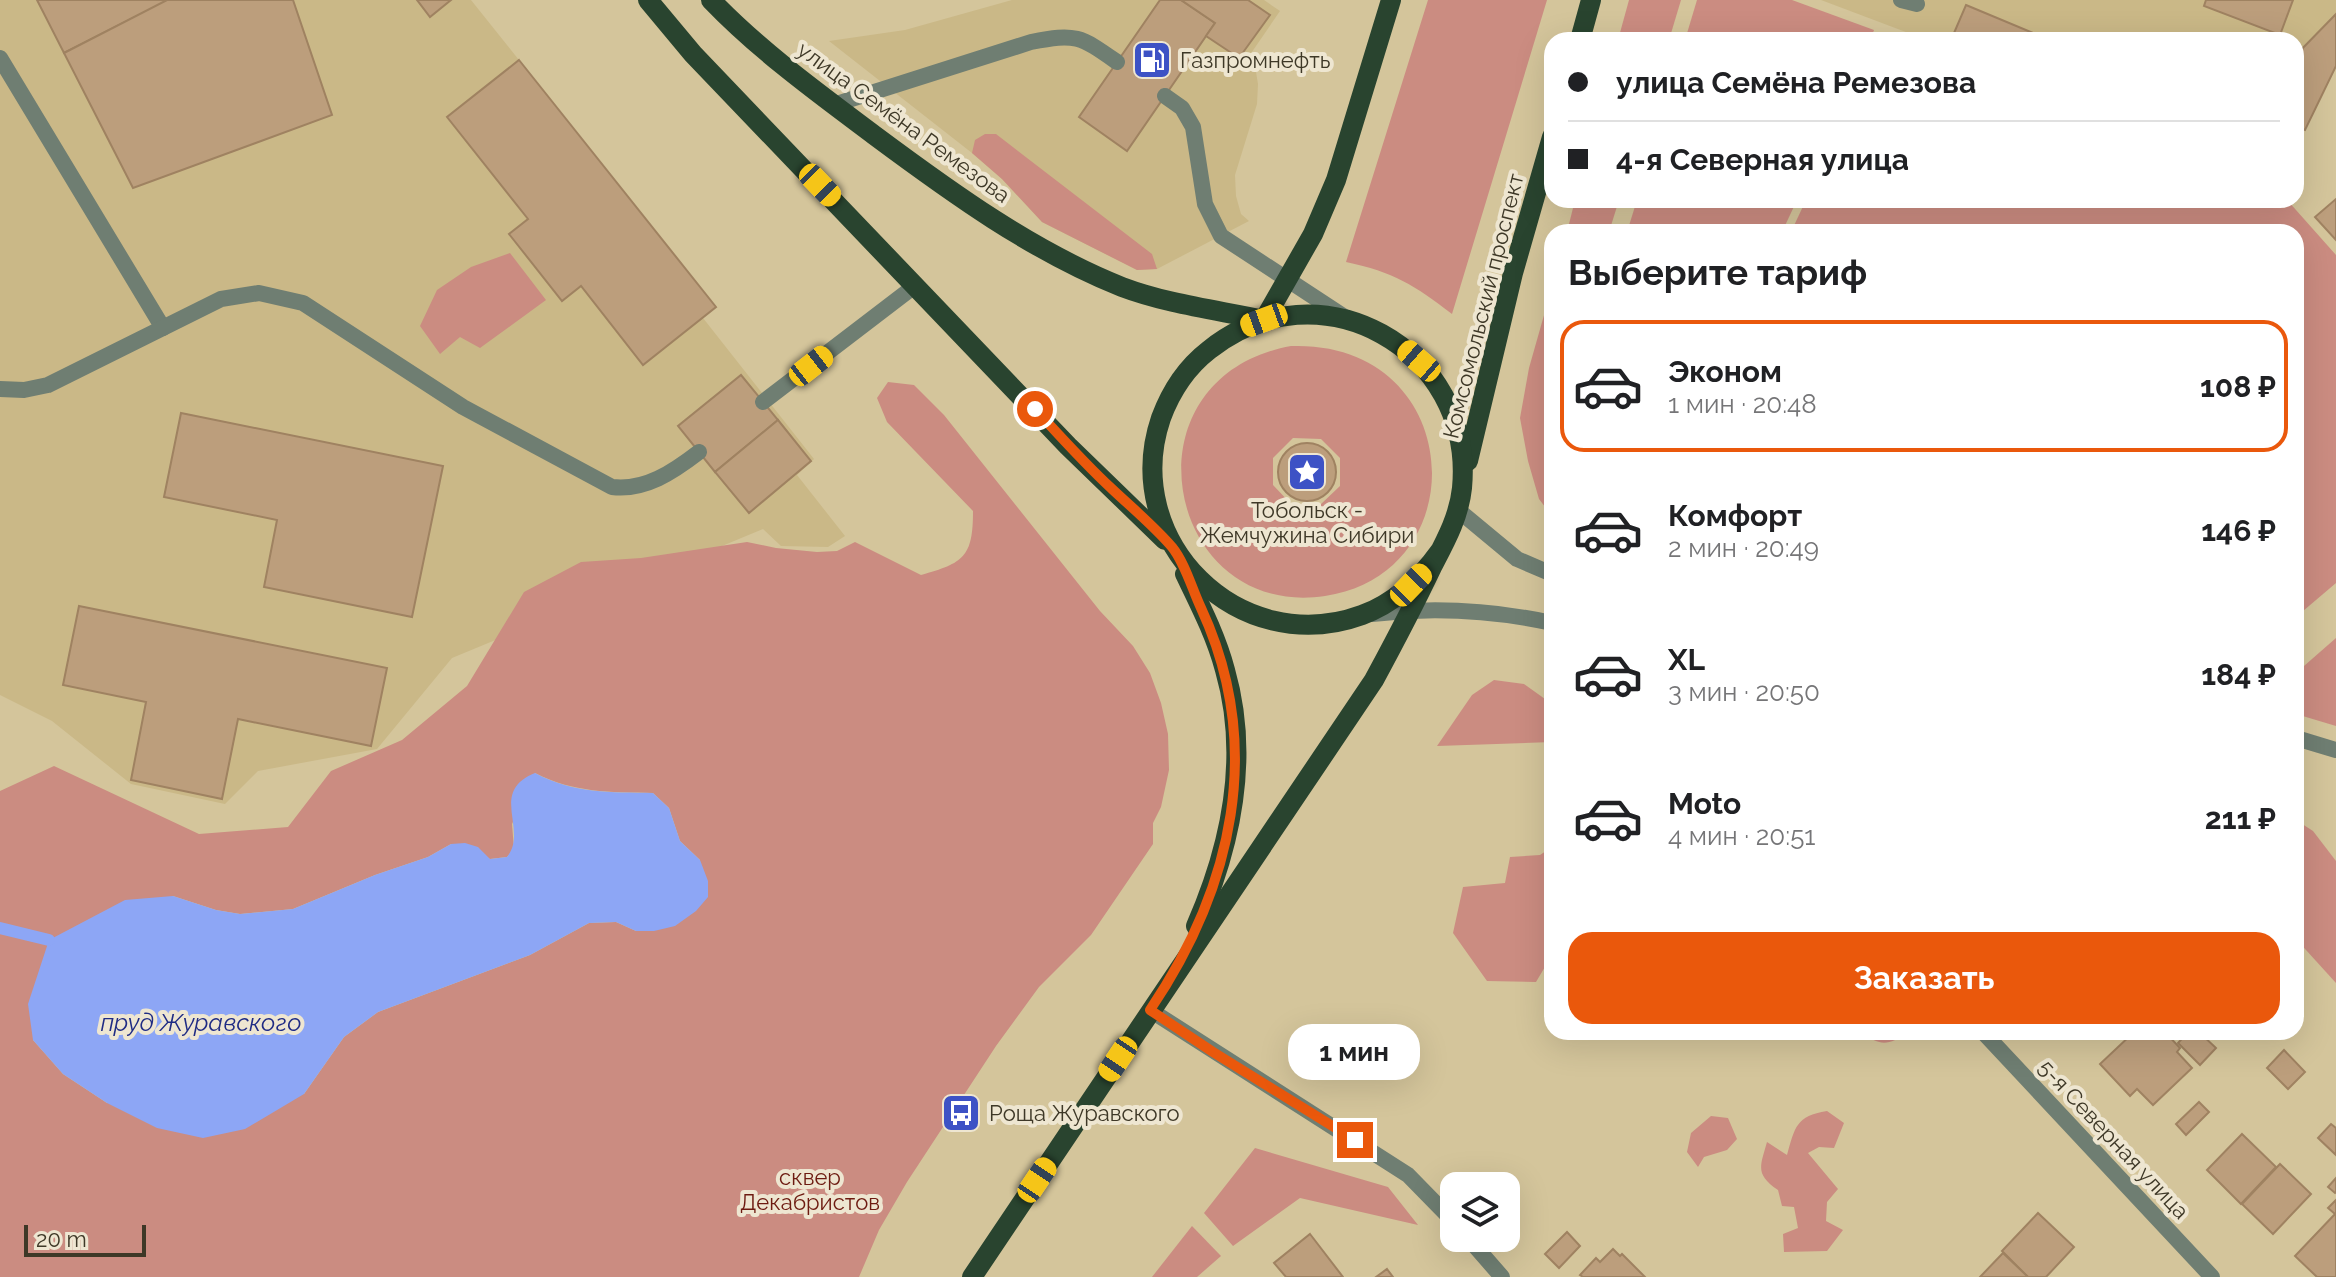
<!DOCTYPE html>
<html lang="ru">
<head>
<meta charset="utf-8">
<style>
	body { margin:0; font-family:Raleway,sans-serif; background:#f6f6f6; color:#202124; height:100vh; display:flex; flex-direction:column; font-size:30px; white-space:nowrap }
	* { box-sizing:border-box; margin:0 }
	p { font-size:26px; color:#757577 }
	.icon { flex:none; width:44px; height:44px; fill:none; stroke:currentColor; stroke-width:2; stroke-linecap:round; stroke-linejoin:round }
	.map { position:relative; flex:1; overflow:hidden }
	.panel { position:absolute; left:1544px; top:224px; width:760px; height:816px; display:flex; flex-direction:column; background:#fff; border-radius:24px; box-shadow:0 8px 32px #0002 }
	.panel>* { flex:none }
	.guide { position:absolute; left:1544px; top:32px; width:760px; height:176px; border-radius:24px; box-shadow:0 8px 32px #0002; display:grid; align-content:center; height:176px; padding:0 24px; background:#fff }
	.controls { position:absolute; left:1440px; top:1172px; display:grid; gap:16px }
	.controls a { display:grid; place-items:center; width:80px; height:80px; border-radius:16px; background:#fff; box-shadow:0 8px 32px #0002; font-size:40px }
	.scale { position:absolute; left:24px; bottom:20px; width:122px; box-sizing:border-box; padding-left:8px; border:4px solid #3e3827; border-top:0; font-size:22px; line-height:28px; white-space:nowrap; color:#3e3827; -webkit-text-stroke:6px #eee6d1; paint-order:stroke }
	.end { position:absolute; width:36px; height:36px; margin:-18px; border:10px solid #ea580c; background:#fff; box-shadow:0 0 0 4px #fff }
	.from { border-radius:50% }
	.bubble { position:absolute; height:56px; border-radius:24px; background:#fff; box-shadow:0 8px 32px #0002; font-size:26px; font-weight:700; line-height:56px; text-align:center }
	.car { position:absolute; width:24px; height:48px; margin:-24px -12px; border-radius:10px; box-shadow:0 0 6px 2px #0007; background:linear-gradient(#f5c518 24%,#345 0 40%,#f5c518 0 76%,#345 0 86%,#f5c518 0) }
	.guide b { display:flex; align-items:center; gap:28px; height:76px; font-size:30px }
	.guide b+b { border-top:2px solid #e0e0e0 }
	.guide i { width:20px; height:20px; background:#202124 }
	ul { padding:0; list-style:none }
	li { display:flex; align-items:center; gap:24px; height:132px; margin:0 16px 12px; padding:0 8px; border:4px solid transparent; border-radius:24px }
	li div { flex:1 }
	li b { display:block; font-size:30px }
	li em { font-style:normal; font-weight:700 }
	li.on { border-color:#ea580c }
	li>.icon { width:72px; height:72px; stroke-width:1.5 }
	h2 { padding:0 24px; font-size:36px; line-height:96px }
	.cta { display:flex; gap:16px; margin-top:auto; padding:16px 24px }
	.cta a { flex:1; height:92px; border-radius:24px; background:#ea580c; color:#fff; font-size:32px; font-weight:700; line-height:92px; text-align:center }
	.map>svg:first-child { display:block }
</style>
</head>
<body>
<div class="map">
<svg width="2336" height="1277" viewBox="0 0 2336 1277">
	<rect width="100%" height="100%" fill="#d4c59b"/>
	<g fill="#cab887">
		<polygon points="0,0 471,0 716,307 703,318 814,459 797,475 845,536 828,547 781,546 763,529 452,658 377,749 258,771 225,804 131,784 52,721 0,695"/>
		<polygon points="1012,0 1264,0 1280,11 1245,62 1256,72 1258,84 1257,104 1235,175 1236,196 1241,214 1249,221 1157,269 1137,270 1042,222 1002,179 972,153 829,41 905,30"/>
		<polygon points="1821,0 2336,0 2336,66 2305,130 2296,139 2296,40 1927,40"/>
	</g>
	<g fill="#cb8c81" fill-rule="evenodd">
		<path d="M1428,0h119l-95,314c-38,-29 -58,-42 -106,-52z"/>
		<polygon points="1629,0 1681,0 1669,40 1618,40"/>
		<polygon points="1697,0 1792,0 1874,30 1870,40 1685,40"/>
		<polygon points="985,134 996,134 1152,254 1157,269 1137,270 1042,222 1002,179 972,153 975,140"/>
		<polygon points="1575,200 1619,200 1609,232 1567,232"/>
		<polygon points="1637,200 1797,200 1782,232 1627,232"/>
		<polygon points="1806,200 2267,200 2285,208 2288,201 2336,255 2336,583 2296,617 2296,232 1791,232"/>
		<polygon points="510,253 546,300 480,348 460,337 440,354 420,326 437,290 471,267"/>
		<polygon points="1552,287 1552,416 1549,426 1552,429 1552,516 1539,499 1528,461 1520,418 1529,368"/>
		<path d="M1291,346c175,-6 188,227 34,250 -160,24 -207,-218 -34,-250zM1293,438l28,1 19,19v28l-20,19h-28l-19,-20v-27z"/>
		<path d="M888,382l26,3 30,30 156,196 33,35 17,27 11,30 7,31 1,36 -8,37 -8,16v21l-62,91 -52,52 -43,59 -89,136 -28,48 -20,47h-859v-486l54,-25 145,68 89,-7 43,-56 71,-31 65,-54 57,-94 57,-30 60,-4 106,-16 29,6 41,4 20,-1 18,-9 66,33c43,-12 52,-18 52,-64l-86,-89 -10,-24zM535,773c39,20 75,19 118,20l16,15 11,33 20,19 -64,71 -20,-9 -27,1 -59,32 -152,57 -34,25 -40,57 -197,9 -44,-29 -30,-34 140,-144 43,14 24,4 53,-5 82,-34 53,-18 23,-13 39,15 17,-2 7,-8 -2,-25z"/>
		<polygon points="2336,638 2336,726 2296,714 2296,673"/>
		<polygon points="1494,680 1524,684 1552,704 1552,742 1437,746 1472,695"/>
		<polygon points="2296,820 2313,831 2336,861 2336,983 2296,939"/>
		<polygon points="1552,847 1552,955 1536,982 1487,981 1453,933 1463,887 1505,883 1510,857 1540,855"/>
		<path d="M1861,1032h49v1c-23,11 -27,15 -49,-1z"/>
		<path d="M1827,1111l17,12 -10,25 -15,-1 -11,6 30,36 -11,13 -1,19 17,9 -16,21 -43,1 -1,-18 15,-6 -4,-21 -12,-1 -4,-16c-23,-16 -18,-23 -11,-48l20,13c8,-28 9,-39 40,-44z"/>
		<polygon points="1711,1116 1728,1118 1737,1139 1727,1150 1704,1157 1698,1167 1687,1152 1691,1133"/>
		<polygon points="1255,1148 1388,1187 1418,1225 1300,1198 1233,1246 1204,1213"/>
		<polygon points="1192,1226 1221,1256 1197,1277 1152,1277"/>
	</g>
	<path fill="#8da6f5" d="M535,773c39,21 75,19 118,20l16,15 11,33 20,19 8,21v16l-12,14 -21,15 -21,5h-18l-20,-9 -27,1 -59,32 -152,57 -34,25 -40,57 -59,35 -42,9 -46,-10 -50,-25 -44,-29 -30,-34 -5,-36 21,-64 76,-40 48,-4 43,14 24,4 53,-5 82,-34 53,-18 23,-13 14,-1 13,4 12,12 17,-2c22,-27 -19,-65 28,-84z"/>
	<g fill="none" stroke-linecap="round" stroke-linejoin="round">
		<polyline stroke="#8da6f5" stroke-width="12" points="0,928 49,940"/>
	</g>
	<g fill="#bc9e7c" stroke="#9f8261" stroke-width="2">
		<polygon points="37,0 167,0 167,1 64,53"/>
		<polygon points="293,0 332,115 133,188 64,53 167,0"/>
		<polygon points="417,0 451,0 430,17"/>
		<polygon points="1160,0 1181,0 1215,23 1127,151 1079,117"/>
		<polygon points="1181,0 1248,0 1270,15 1239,58 1206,36 1215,23"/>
		<polygon points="2206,0 2293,0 2280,35 2204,6"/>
		<polygon points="1966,5 2050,40 1951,40"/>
		<polygon points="2336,14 2336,66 2305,130 2296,126 2296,55"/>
		<polygon points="519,60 716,307 643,365 581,286 562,301 509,234 528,219 447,117"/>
		<polygon points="2336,199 2336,240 2315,217"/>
		<polygon points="741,375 778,420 715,472 678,426"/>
		<polygon points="181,413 443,466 412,617 264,587 277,520 164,497"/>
		<polygon points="778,420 811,461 749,513 715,472"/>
		<circle cx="1307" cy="472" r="29"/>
		<polygon points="79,606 387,668 371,746 238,719 222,799 131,780 146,702 63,685"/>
		<polygon points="2134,1032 2165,1032 2180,1048 2177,1052 2192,1068 2153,1105 2137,1089 2130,1096 2100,1064"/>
		<polygon points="2188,1032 2199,1032 2216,1048 2200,1065 2178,1043"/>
		<polygon points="2284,1050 2305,1072 2288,1089 2267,1068"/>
		<polygon points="966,1096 975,1101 955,1130 948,1124"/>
		<polygon points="2199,1102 2209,1112 2186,1135 2176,1124"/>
		<polygon points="2331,1124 2336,1128 2336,1155 2318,1138"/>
		<polygon points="2242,1134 2276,1167 2241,1204 2207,1170"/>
		<polygon points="2280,1164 2311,1194 2273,1234 2242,1204"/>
		<polygon points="2336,1178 2336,1192 2335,1193 2328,1187"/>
		<polygon points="2336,1200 2336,1277 2317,1277 2295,1256 2335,1214 2328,1208"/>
		<polygon points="2038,1213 2074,1247 2046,1277 2028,1277 2002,1251"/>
		<polygon points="1567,1232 1580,1246 1559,1268 1545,1254"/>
		<polygon points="1310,1234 1343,1277 1286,1277 1274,1263"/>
		<polygon points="1613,1249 1620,1256 1622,1254 1645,1277 1583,1277 1580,1275 1596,1258 1600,1262"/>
		<polygon points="2003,1253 2028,1277 1980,1277"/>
		<polygon points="1387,1269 1393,1277 1376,1277"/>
	</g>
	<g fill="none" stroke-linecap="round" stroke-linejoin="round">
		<g stroke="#6f7e72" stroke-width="16">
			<polyline points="1901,0 1917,4"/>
			<polyline points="0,58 163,328"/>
			<polyline points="1165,96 1182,108 1193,127 1205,204 1221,236 1346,318"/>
			<path d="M833,105l198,-63c45,-9 49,-6 86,20"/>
			<path d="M0,389l24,1 24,-5 173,-86 38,-6 44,10 160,104 149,80c33,4 61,-15 87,-35"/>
			<polyline points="763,402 916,285"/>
		</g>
		<g stroke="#6f7e72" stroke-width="16">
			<polyline points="1458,510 1517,559 1552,574"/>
			<path d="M1372,614c60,-7 120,-4 180,9"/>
			<polyline points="2296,738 2336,750"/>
			<polyline points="1150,1010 1408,1175 1454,1222"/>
			<polyline points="1983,1032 2212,1277"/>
			<polyline points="1468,1238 1502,1277"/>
		</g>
		<g stroke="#29442f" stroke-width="20">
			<polyline points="648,0 693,54 1068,446 1165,540"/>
			<path d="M711,0c49,51 107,93 163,135 78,58 158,116 248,152 45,17 95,23 142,33l49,-86 23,-54 55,-180"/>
			<polyline points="1580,40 1591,0"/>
			<polyline points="1468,461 1513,273 1552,137"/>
			<path d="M1185,574c15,31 31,62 40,96 25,87 6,176 -29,256"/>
			<path d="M972,1277l402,-597c20,-37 40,-75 58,-113 13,-25 27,-50 30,-79 13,-139 -143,-226 -253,-138 -22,17 -38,41 -48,68 -42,123 78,242 201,197 33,-12 58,-36 78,-64"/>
		</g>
	</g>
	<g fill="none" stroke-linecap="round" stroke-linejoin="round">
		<path stroke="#ea580c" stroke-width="10" d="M1035,409c25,27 49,54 76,79 20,19 43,38 61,59 13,16 20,42 29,61 64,138 32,279 -51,402l63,42 142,88"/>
	</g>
	<defs>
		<symbol id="fuel-square" viewBox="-11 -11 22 22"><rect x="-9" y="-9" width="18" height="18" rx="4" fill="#3d52c5" stroke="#eee6d1"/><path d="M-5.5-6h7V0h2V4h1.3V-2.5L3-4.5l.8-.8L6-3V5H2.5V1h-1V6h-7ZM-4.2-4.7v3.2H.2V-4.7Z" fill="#fff"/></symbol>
		<symbol id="sight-square" viewBox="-11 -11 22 22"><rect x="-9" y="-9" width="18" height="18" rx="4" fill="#3d52c5" stroke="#eee6d1"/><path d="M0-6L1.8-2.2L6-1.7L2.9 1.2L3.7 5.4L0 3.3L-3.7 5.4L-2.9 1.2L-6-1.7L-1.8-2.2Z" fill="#fff"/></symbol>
		<symbol id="bus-square" viewBox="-11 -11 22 22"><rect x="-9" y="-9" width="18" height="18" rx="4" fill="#3d52c5" stroke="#eee6d1"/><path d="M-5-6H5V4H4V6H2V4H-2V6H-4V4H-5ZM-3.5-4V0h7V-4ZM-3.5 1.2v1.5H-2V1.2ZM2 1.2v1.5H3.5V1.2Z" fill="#fff"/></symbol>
	</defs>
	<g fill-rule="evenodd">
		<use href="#fuel-square" x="1130" y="38" width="44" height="44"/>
		<use href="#sight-square" x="1285" y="450" width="44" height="44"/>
		<use href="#bus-square" x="939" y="1091" width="44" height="44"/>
	</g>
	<g text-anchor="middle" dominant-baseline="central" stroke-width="8" stroke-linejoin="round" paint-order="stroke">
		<g font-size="22" fill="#3e3827" stroke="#eee6d1" text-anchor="start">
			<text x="1180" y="60">Газпромнефть</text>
			<text x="1307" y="510" text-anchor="middle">Тобольск -<tspan x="1307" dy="25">Жемчужина Сибири</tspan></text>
			<text x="989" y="1113">Роща Журавского</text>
		</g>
		<g font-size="22" fill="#3e3827" stroke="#eee6d1">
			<text transform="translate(904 122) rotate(36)">улица Семёна Ремезова</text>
			<text transform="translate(1483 306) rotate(-76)">Комсомольский проспект</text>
			<text transform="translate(2114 1139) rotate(47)">5-я Северная улица</text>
		</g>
		<g font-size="22" fill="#6d1a10" stroke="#eee6d1">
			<text x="810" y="1177">сквер<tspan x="810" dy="25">Декабристов</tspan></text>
		</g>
		<g font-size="24" font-style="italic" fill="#1f2b84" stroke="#eee6d1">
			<text x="201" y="1022">пруд Журавского</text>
		</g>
	</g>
</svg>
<div class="controls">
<a><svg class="icon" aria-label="layers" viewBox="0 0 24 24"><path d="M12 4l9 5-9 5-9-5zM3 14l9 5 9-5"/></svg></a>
</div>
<div class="scale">20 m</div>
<i class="end from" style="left:1035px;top:409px"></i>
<i class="end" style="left:1355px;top:1140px"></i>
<div class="bubble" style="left:1288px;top:1024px;width:132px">1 мин</div>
<i class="car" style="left:820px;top:185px;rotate:136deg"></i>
<i class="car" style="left:1264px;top:320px;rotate:250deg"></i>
<i class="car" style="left:1419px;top:361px;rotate:311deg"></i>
<i class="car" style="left:811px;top:366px;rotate:52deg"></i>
<i class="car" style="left:1411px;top:585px;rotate:44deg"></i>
<i class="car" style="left:1118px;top:1059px;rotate:214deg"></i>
<i class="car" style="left:1037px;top:1180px;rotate:34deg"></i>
<div class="guide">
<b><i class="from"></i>улица Семёна Ремезова</b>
<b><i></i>4-я Северная улица</b>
</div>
<section class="panel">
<h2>Выберите тариф</h2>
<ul>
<li class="on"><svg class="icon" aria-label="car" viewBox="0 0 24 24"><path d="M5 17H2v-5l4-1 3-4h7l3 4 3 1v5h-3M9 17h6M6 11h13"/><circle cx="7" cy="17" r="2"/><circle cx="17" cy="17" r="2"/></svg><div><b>Эконом</b><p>1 мин · 20:48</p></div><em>108 ₽</em></li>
<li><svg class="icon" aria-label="car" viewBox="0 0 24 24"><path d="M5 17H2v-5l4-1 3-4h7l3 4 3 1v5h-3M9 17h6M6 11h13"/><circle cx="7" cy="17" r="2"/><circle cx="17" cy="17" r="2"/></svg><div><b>Комфорт</b><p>2 мин · 20:49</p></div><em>146 ₽</em></li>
<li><svg class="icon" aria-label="car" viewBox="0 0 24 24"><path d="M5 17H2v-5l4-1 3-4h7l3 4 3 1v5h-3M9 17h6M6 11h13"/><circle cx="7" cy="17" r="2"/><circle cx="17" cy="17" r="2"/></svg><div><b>XL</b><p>3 мин · 20:50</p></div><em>184 ₽</em></li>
<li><svg class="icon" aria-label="car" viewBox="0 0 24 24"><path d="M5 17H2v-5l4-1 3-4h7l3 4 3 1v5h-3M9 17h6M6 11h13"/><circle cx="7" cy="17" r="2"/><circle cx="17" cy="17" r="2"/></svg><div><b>Moto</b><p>4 мин · 20:51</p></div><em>211 ₽</em></li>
</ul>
<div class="cta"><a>Заказать</a></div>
</section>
</div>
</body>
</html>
